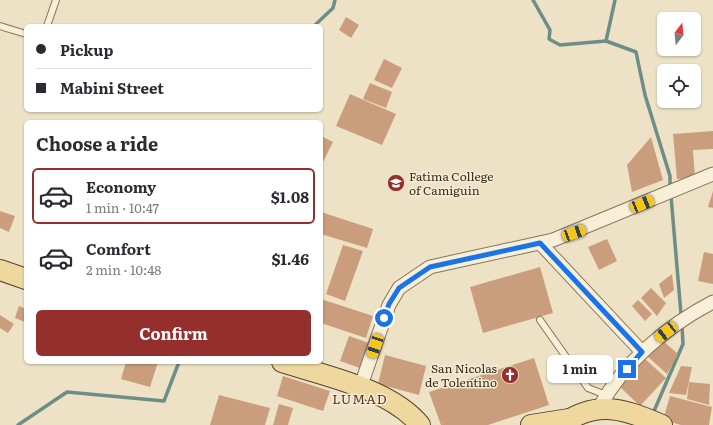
<!DOCTYPE html>
<html lang="en">
<head>
<meta charset="utf-8">
<style>
	body { margin:0; font-family:Literata,serif; background:#f7f7f7; color:#2b2b33; height:100vh; display:flex; flex-direction:column; font-size:15px; white-space:nowrap }
	* { box-sizing:border-box; margin:0 }
	p { font-size:13px; color:#7c7c81 }
	.icon { flex:none; width:22px; height:22px; fill:none; stroke:currentColor; stroke-width:2; stroke-linecap:round; stroke-linejoin:round }
	.map { position:relative; flex:1; overflow:hidden }
	.sheet { position:absolute; left:24px; top:120px; width:299px; height:244px; display:flex; flex-direction:column; background:#fff; border-radius:6px; box-shadow:0 1px 3px #0004 }
	.sheet>* { flex:none }
	.guide { position:absolute; left:24px; top:24px; width:299px; height:88px; border-radius:6px; box-shadow:0 1px 3px #0004; display:grid; align-content:center; height:88px; padding:0 12px; background:#fff }
	.needle { width:26px; rotate:16deg }
	.tools { position:absolute; left:657px; top:12px; display:grid; gap:8px }
	.tools a { display:grid; place-items:center; width:44px; height:44px; border-radius:6px; background:#fff; box-shadow:0 1px 3px #0004; font-size:20px }
	.end { position:absolute; width:18px; height:18px; margin:-9px; border:5px solid #1a73e8; background:#fff; box-shadow:0 0 0 2px #fff }
	.from { border-radius:50% }
	.bubble { position:absolute; height:28px; border-radius:6px; background:#fff; box-shadow:0 1px 3px #0004; font-size:13px; font-weight:700; line-height:28px; text-align:center }
	.car { position:absolute; width:12px; height:24px; margin:-12px -6px; border-radius:5px; box-shadow:0 0 3px 1px #0007; background:linear-gradient(#f5c518 24%,#345 0 40%,#f5c518 0 76%,#345 0 86%,#f5c518 0) }
	.guide b { display:flex; align-items:center; gap:14px; height:38px; font-size:15px }
	.guide b+b { border-top:1px solid #e1e1e2 }
	.guide i { width:10px; height:10px; background:#2b2b33 }
	ul { padding:0; list-style:none }
	li { display:flex; align-items:center; gap:12px; height:56px; margin:0 8px 6px; padding:0 4px; border:2px solid transparent; border-radius:6px }
	li div { flex:1 }
	li b { display:block; font-size:15px }
	li em { font-style:normal; font-weight:700 }
	li.selected { border-color:#942f2d }
	li>.icon { width:36px; height:36px; stroke-width:1.5 }
	h2 { padding:0 12px; font-size:18px; line-height:48px }
	.primary-button { display:flex; gap:8px; margin-top:auto; padding:8px 12px }
	.primary-button a { flex:1; height:46px; border-radius:6px; background:#942f2d; color:#fff; font-size:16px; font-weight:700; line-height:46px; text-align:center }
	.map>svg:first-child { display:block }
</style>
</head>
<body>
<div class="map">
<svg width="713" height="425" viewBox="0 0 713 425">
	<rect width="100%" height="100%" fill="#ede2c5"/>
	<g fill="none" stroke-linecap="round" stroke-linejoin="round">
		<g stroke="#6d8e87" stroke-width="3.5">
			<polyline points="533,0 550,30 549,39 560,45 606,41 636,52 645,95 670,176 670,184"/>
			<polyline points="314,26 333,8 335,0"/>
			<polyline points="606,41 615,0"/>
			<polyline points="671,196 681,314"/>
			<polyline points="654,411 683,344 682,326"/>
			<polyline points="18,425 67,392 164,401 179,362"/>
		</g>
	</g>
	<g fill="#ca9e7c">
		<polygon points="346,17 359,25 351,38 339,30"/>
		<polygon points="384,59 402,68 392,88 374,80"/>
		<polygon points="370,83 392,92 386,108 363,99"/>
		<polygon points="350,94 396,114 382,145 336,126"/>
		<polygon points="713,131 713,149 693,150 695,178 677,179 673,134"/>
		<polygon points="321,136 333,142 321,166"/>
		<polygon points="651,137 663,180 632,192 627,165"/>
		<polygon points="713,191 713,208 708,207"/>
		<polygon points="0,211 15,216 9,232 0,228"/>
		<polygon points="321,212 373,229 367,248 321,234"/>
		<polygon points="607,239 617,261 599,270 588,247"/>
		<polygon points="343,245 363,251 345,301 326,294"/>
		<polygon points="704,252 713,254 713,284 698,281"/>
		<polygon points="540,267 553,313 483,333 470,287"/>
		<polygon points="672,274 674,290 664,298 659,284"/>
		<polygon points="651,288 666,303 657,316 641,298"/>
		<polygon points="321,299 373,316 366,338 321,323"/>
		<polygon points="638,300 652,314 645,321 632,306"/>
		<polygon points="19,306 26,309 25,322 15,318"/>
		<polygon points="0,315 14,324 8,333 0,328"/>
		<polygon points="349,336 369,343 360,368 340,361"/>
		<polygon points="662,340 678,354 667,374 647,356"/>
		<polygon points="385,355 426,366 419,395 378,384"/>
		<polygon points="534,358 549,405 488,425 441,425 429,392"/>
		<polygon points="644,358 666,378 640,406 619,386"/>
		<polygon points="126,362 158,362 150,387 121,379"/>
		<polygon points="681,366 692,367 686,395 669,393"/>
		<polygon points="283,376 330,391 323,411 277,396"/>
		<polygon points="689,382 710,384 709,405 687,399"/>
		<polygon points="219,395 270,408 265,425 210,425"/>
		<polygon points="670,396 712,407 709,425 681,425 663,420"/>
		<polygon points="279,404 293,408 288,425 273,425"/>
	</g>
	<g fill="none" stroke-linecap="round" stroke-linejoin="round">
		<defs>
			<g id="lane">
				<polyline points="0,26 26,34"/>
				<polyline points="47,26 56,0"/>
				<polyline points="540,320 588,388 606,395"/>
			</g>
			<g id="street">
				<polyline points="540,243 642,352"/>
				<polyline points="360,388 389,305 399,288 430,267 553,240 713,174"/>
				<path d="M599,408c25,-46 68,-82 114,-106"/>
			</g>
			<g id="primary">
				<polyline points="0,270 26,279"/>
				<path d="M282,362c43,14 109,27 138,63"/>
				<polyline points="531,425 569,419"/>
				<path d="M561,425c36,-26 64,-16 101,0"/>
			</g>
		</defs>
		<use href="#lane" stroke="#87745b" stroke-width="8"/>
		<use href="#street" stroke="#87745b" stroke-width="15"/>
		<use href="#primary" stroke="#55422f" stroke-width="22"/>
		<use href="#lane" stroke="#f8efd8" stroke-width="6"/>
		<use href="#street" stroke="#f8efd8" stroke-width="13"/>
		<use href="#primary" stroke="#efd89e" stroke-width="20"/>
	</g>
	<g fill="none" stroke-linecap="round" stroke-linejoin="round">
		<polyline stroke="#1a73e8" stroke-width="5" points="384,318 389,304 399,288 430,267 540,243 642,352 627,369"/>
	</g>
	<defs>
		<symbol id="university-disc" viewBox="-11 -11 22 22"><circle r="9.5" fill="#942f2d" stroke="#f4ecd4"/><path d="M0-5L7-2L0 1L-7-2ZM-4 1L0 2.5L4 1V4Q0 6-4 4Z" fill="#fff"/></symbol>
		<symbol id="church-disc" viewBox="-11 -11 22 22"><circle r="9.5" fill="#942f2d" stroke="#f4ecd4"/><path d="M-1.2-6h2.4v3.5h3.3v2.4h-3.3V6h-2.4V-.1h-3.3v-2.4h3.3Z" fill="#fff"/></symbol>
	</defs>
	<g fill-rule="evenodd">
		<use href="#university-disc" x="386" y="173" width="20" height="20"/>
		<use href="#church-disc" x="500" y="365" width="20" height="20"/>
	</g>
	<g text-anchor="middle" dominant-baseline="central" stroke-width="3" stroke-linejoin="round" paint-order="stroke">
		<g font-size="12" fill="#382c1f" stroke="#f4ecd4" text-anchor="start">
			<text x="409" y="176">Fatima College<tspan x="409" dy="14">of Camiguin</tspan></text>
			<text x="497" y="368" text-anchor="end">San Nicolas<tspan x="497" dy="14">de Tolentino</tspan></text>
		</g>
		<g font-size="13" letter-spacing="1" fill="#632f20" stroke="#f4ecd4">
			<text x="360" y="398">LUMAD</text>
		</g>
	</g>
</svg>
<div class="tools">
<a><svg class="needle" viewBox="-14 -14 28 28"><path d="M0-13l5 13h-10z" fill="#e53935"/><path d="M0 13l5-13h-10z" fill="#7c7c81"/></svg></a>
<a><svg class="icon" aria-label="locate" viewBox="0 0 24 24"><circle cx="12" cy="12" r="6"/><path d="M12 2v4M12 18v4M2 12h4M18 12h4"/></svg></a>
</div>
<i class="end from" style="left:384px;top:318px"></i>
<i class="end" style="left:627px;top:369px"></i>
<div class="bubble" style="left:547px;top:355px;width:66px">1 min</div>
<i class="car" style="left:642px;top:204px;rotate:68deg"></i>
<i class="car" style="left:574px;top:233px;rotate:70deg"></i>
<i class="car" style="left:666px;top:332px;rotate:232deg"></i>
<i class="car" style="left:375px;top:346px;rotate:199deg"></i>
<div class="guide">
<b><i class="from"></i>Pickup</b>
<b><i></i>Mabini Street</b>
</div>
<section class="sheet">
<h2>Choose a ride</h2>
<ul>
<li class="selected"><svg class="icon" aria-label="car" viewBox="0 0 24 24"><path d="M5 17H2v-5l4-1 3-4h7l3 4 3 1v5h-3M9 17h6M6 11h13"/><circle cx="7" cy="17" r="2"/><circle cx="17" cy="17" r="2"/></svg><div><b>Economy</b><p>1 min · 10:47</p></div><em>$1.08</em></li>
<li><svg class="icon" aria-label="car" viewBox="0 0 24 24"><path d="M5 17H2v-5l4-1 3-4h7l3 4 3 1v5h-3M9 17h6M6 11h13"/><circle cx="7" cy="17" r="2"/><circle cx="17" cy="17" r="2"/></svg><div><b>Comfort</b><p>2 min · 10:48</p></div><em>$1.46</em></li>
</ul>
<div class="primary-button"><a>Confirm</a></div>
</section>
</div>
</body>
</html>
